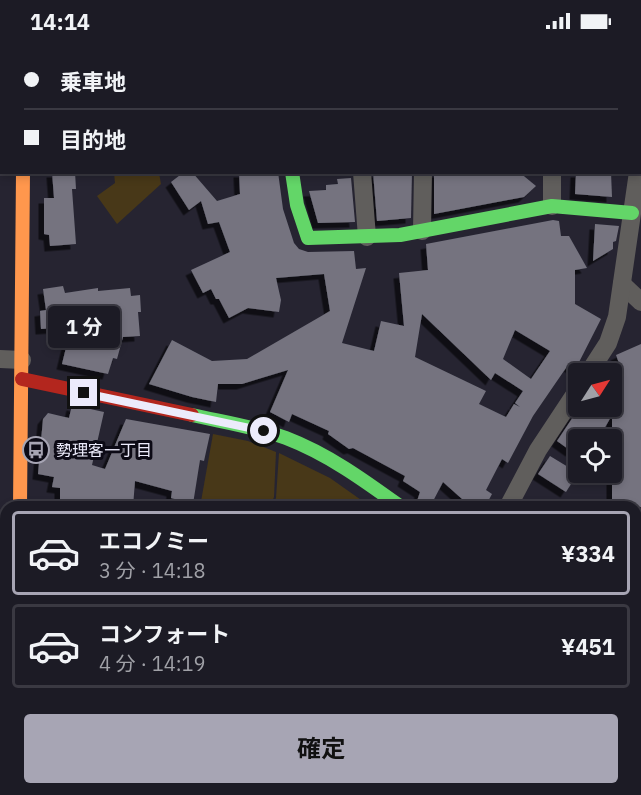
<!DOCTYPE html>
<html lang="ja">
<head>
<meta charset="utf-8">
<style>
	body { margin:0; font-family:"IBM Plex Sans","Noto Sans JP",sans-serif; background:#292832; color:#f1f3f6; height:100vh; display:flex; flex-direction:column; font-size:22px; white-space:nowrap }
	* { box-sizing:border-box; margin:0 }
	p { font-size:20px; color:#a0a1a7 }
	.icon { flex:none; width:33px; height:33px; fill:none; stroke:currentColor; stroke-width:2; stroke-linecap:round; stroke-linejoin:round }
	.map { position:relative; flex:1; overflow:hidden }
	.details { position:absolute; left:0px; top:459px; width:642px; height:294px; display:flex; flex-direction:column; background:#1c1b25; border-radius:18px 18px 0 0; box-shadow:0 3px 9px #0003,0 0 0 2px #3a3942 }
	.details>* { flex:none }
	.hud { position:absolute; left:0px; top:0px; width:642px; height:132px; box-shadow:0 3px 9px #0003,0 0 0 2px #3a3942; display:grid; align-content:center; height:132px; padding:0 24px; background:#1c1b25 }
	.needle { width:39px; rotate:54deg }
	.fabs { position:absolute; left:568px; top:321px; display:grid; gap:12px }
	.fabs a { display:grid; place-items:center; width:54px; height:54px; border-radius:6px; background:#1c1b25; box-shadow:0 3px 9px #0003,0 0 0 2px #3a3942; font-size:30px }
	.end { position:absolute; width:27px; height:27px; margin:-14px; border:8px solid #ecebfb; background:#111; box-shadow:0 0 0 3px #111 }
	.from { border-radius:50% }
	.bubble { position:absolute; height:42px; border-radius:6px; background:#1c1b25; box-shadow:0 3px 9px #0003,0 0 0 2px #3a3942; font-size:20px; font-weight:700; line-height:42px; text-align:center }
	.hud b { display:flex; align-items:center; gap:21px; height:57px; font-size:22px }
	.hud b+b { border-top:2px solid #3a3942 }
	.hud i { width:15px; height:15px; background:#f1f3f6 }
	ul { padding:10px 0 0; list-style:none }
	li { display:flex; align-items:center; gap:18px; height:84px; margin:0 12px 9px; padding:0 12px; border:3px solid #3a3942; border-radius:6px }
	li div { flex:1 }
	li b { display:block; font-size:22px }
	li em { font-style:normal; font-weight:700 }
	li.on { border-color:#a7a5b4 }
	li>.icon { width:54px; height:54px; stroke-width:1.5 }
	.button { display:flex; gap:12px; margin-top:auto; padding:12px 24px }
	.button a { flex:1; height:69px; border-radius:6px; background:#a7a5b4; color:#111; font-size:24px; font-weight:700; line-height:69px; text-align:center }
	.status { display:flex; justify-content:space-between; align-items:center; height:42px; padding:0 30px; background:#1c1b25; direction:ltr }
	.status svg { height:16px; fill:currentColor }
	.map>svg:first-child { display:block }
</style>
</head>
<body>
<div class="status"><b>14:14</b><svg viewBox="0 0 49 12"><path d="M0 12V9h3v3zM5 12V6h3v6zM10 12V3h3v9zM15 12V0h3v12zM26 1h20v11H26zM47 4h2v5h-2z"/></svg></div>
<div class="map">
<svg width="641" height="753" viewBox="0 0 641 753">
	<defs>
		<filter id="shadow"><feDropShadow dx="-5.5" dy="5.5" stdDeviation="0" flood-color="#0009"/></filter>
	</defs>
	<rect width="100%" height="100%" fill="#262431"/>
	<g fill="#483818">
		<polygon points="114,131 159,131 161,142 117,182 97,154 115,141"/>
		<polygon points="213,392 248,399 276,410 274,455 270,465 200,465"/>
		<polygon points="279,411 330,436 371,465 272,465 276,456"/>
	</g>
	<g fill="#74737f" fill-rule="evenodd" filter="url(#shadow)">
		<polygon points="52,130 75,130 76,147 72,147 76,202 50,204 49,193 44,192 44,156 54,156"/>
		<path d="M184,130h8l25,29 23,-7 -1,-22h39l5,37 11,34 5,6 9,3 46,-1 2,18 10,-1 -24,75 32,8 7,-30 23,5 -5,-53 29,-3 -2,-26 127,-24 6,1 2,15h8l18,32 -12,2v34l26,15 -26,51 -7,-5 -35,51 -25,47 -6,-4 -16,31 6,4 -7,13h-14l-28,-25 -13,25h-15l5,-15 -17,-11 2,-5 -52,-28 -4,1 -21,-15 1,-3 -37,-17 -3,8 -19,-10 18,-42 -46,14h-24l-2,18 -24,-5 -43,-13 23,-44 40,21 35,-2 83,-48 -6,-37 -48,4 5,22 -2,12 -31,-4 -19,10 -10,-19h-3l-5,-10 -8,4 -12,-23 39,-18 -11,-30 -11,2 -7,-23 -12,9 -18,-28zM422,272l69,66 4,-7 28,18 -8,12 5,4 -6,-3 -8,13 -27,-13 7,-13 -71,-34zM515,288l35,21 -19,28 -28,-20z"/>
		<polygon points="373,130 412,130 411,176 377,179"/>
		<polygon points="434,130 519,130 536,144 524,155 434,172"/>
		<polygon points="576,130 611,130 612,155 575,152"/>
		<polygon points="351,136 355,180 318,181 309,149 326,148 326,143 338,142 337,137"/>
		<polygon points="595,182 619,184 616,199 613,200 613,207 593,219"/>
		<polygon points="63,244 65,251 98,246 98,249 130,246 131,254 140,253 141,270 138,270 140,294 123,295 117,317 113,316 108,332 62,322 71,285 41,287 40,269 46,268 43,247"/>
		<polygon points="641,302 641,465 612,465 612,373 598,398 579,398 571,409 557,399 575,372 583,368 612,368 612,339 624,335 616,313"/>
		<polygon points="72,363 104,370 92,423 105,427 126,377 210,392 204,419 200,418 193,462 171,456 172,449 135,439 133,465 60,465 60,446 52,445 54,435 38,432 43,377 48,371 69,376"/>
		<polygon points="550,414 578,431 566,450 538,432"/>
	</g>
	<g fill="none" stroke-linecap="round" stroke-linejoin="round">
		<g stroke="#605e5c" stroke-width="18">
			<polyline points="549,0 549,2"/>
			<polyline points="224,2 224,0"/>
			<polyline points="289,2 289,0"/>
			<polyline points="362,2 362,0"/>
			<polyline points="430,2 431,0"/>
			<polyline points="640,114 641,112"/>
			<polyline points="362,130 367,195"/>
			<polyline points="552,130 552,164"/>
			<polyline points="422,189 423,130"/>
			<polyline points="622,242 641,260"/>
			<polyline points="0,317 22,318"/>
			<polyline points="588,332 608,301 617,275 638,130"/>
			<polyline points="508,465 538,408 579,346"/>
			<polyline points="309,747 322,753"/>
		</g>
		<g stroke="#63d668" stroke-width="14">
			<polyline points="292,130 297,163 308,196 400,193 552,164 632,171"/>
			<path d="M192,373c31,7 64,12 94,23 42,16 79,43 115,69"/>
			<polyline points="17,747 17,753"/>
		</g>
		<g stroke="#ff974d" stroke-width="14">
			<polyline points="23,0 23,2"/>
			<polyline points="20,465 23,130"/>
			<polyline points="636,646 641,650"/>
		</g>
		<polyline stroke="#b3261e" stroke-width="14" points="22,337 192,373"/>
	</g>
	<g fill="none" stroke-linecap="round" stroke-linejoin="round">
		<polyline stroke="#ecebfb" stroke-width="8" points="84,351 264,389"/>
	</g>
	<defs>
		<symbol id="bus-ring" viewBox="-11 -11 22 22"><circle r="9.5" fill="#0c0a15" stroke="#a7a5b4" stroke-width="1.5"/><path d="M-5-6H5V4H4V6H2V4H-2V6H-4V4H-5ZM-3.5-4V0h7V-4ZM-3.5 1.2v1.5H-2V1.2ZM2 1.2v1.5H3.5V1.2Z" fill="#a7a5b4"/></symbol>
	</defs>
	<g fill-rule="evenodd">
		<use href="#bus-ring" x="21" y="393" width="30" height="30"/>
	</g>
	<g text-anchor="middle" dominant-baseline="central" stroke-width="6" stroke-linejoin="round" paint-order="stroke">
		<g font-size="16" fill="#ecebfb" stroke="#0c0a15" text-anchor="start">
			<text x="56" y="408">勢理客一丁目</text>
		</g>
	</g>
</svg>
<div class="fabs">
<a><svg class="needle" viewBox="-14 -14 28 28"><path d="M0-13l5 13h-10z" fill="#e53935"/><path d="M0 13l5-13h-10z" fill="#a0a1a7"/></svg></a>
<a><svg class="icon" aria-label="locate" viewBox="0 0 24 24"><circle cx="12" cy="12" r="6"/><path d="M12 2v4M12 18v4M2 12h4M18 12h4"/></svg></a>
</div>
<i class="end from" style="left:264px;top:389px"></i>
<i class="end" style="left:84px;top:351px"></i>
<div class="bubble" style="left:48px;top:264px;width:72px">1 分</div>
<div class="hud">
<b><i class="from"></i>乗車地</b>
<b><i></i>目的地</b>
</div>
<section class="details">
<ul>
<li class="on"><svg class="icon" aria-label="car" viewBox="0 0 24 24"><path d="M5 17H2v-5l4-1 3-4h7l3 4 3 1v5h-3M9 17h6M6 11h13"/><circle cx="7" cy="17" r="2"/><circle cx="17" cy="17" r="2"/></svg><div><b>エコノミー</b><p>3 分 · 14:18</p></div><em>¥334</em></li>
<li><svg class="icon" aria-label="car" viewBox="0 0 24 24"><path d="M5 17H2v-5l4-1 3-4h7l3 4 3 1v5h-3M9 17h6M6 11h13"/><circle cx="7" cy="17" r="2"/><circle cx="17" cy="17" r="2"/></svg><div><b>コンフォート</b><p>4 分 · 14:19</p></div><em>¥451</em></li>
</ul>
<div class="button"><a>確定</a></div>
</section>
</div>
</body>
</html>
